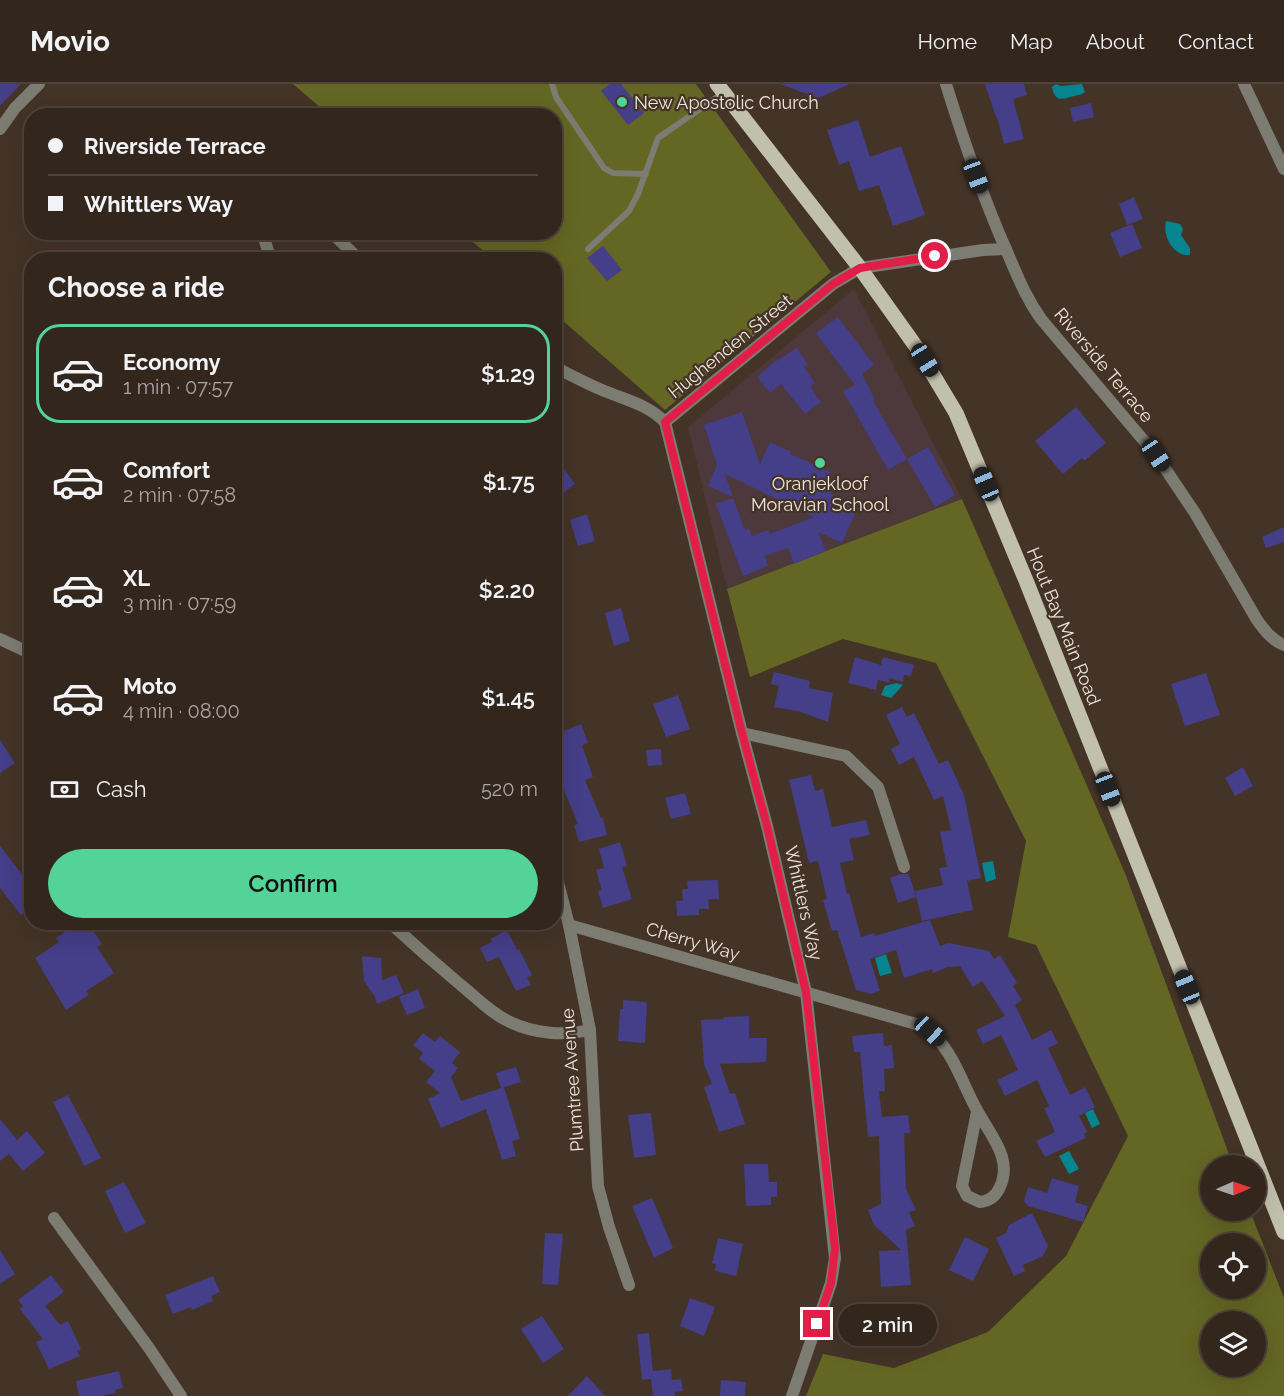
<!DOCTYPE html>
<html lang="en">
<head>
<meta charset="utf-8">
<style>
	body { margin:0; font-family:Raleway,sans-serif; background:#3b2e26; color:#f1f3f6; height:100vh; display:flex; flex-direction:column; font-size:22px; white-space:nowrap }
	* { box-sizing:border-box; margin:0 }
	p { font-size:20px; color:#a9a5a4 }
	.icon { flex:none; width:33px; height:33px; fill:none; stroke:currentColor; stroke-width:2; stroke-linecap:round; stroke-linejoin:round }
	.map { position:relative; flex:1; overflow:hidden }
	.drawer { position:absolute; left:24px; top:168px; width:538px; height:678px; display:flex; flex-direction:column; background:#33261d; border-radius:24px; box-shadow:0 6px 24px #0002,0 0 0 2px #4e433b }
	.drawer>* { flex:none }
	.top-card { position:absolute; left:24px; top:24px; width:538px; height:132px; border-radius:24px; box-shadow:0 6px 24px #0002,0 0 0 2px #4e433b; display:grid; align-content:center; height:132px; padding:0 24px; background:#33261d }
	.needle { width:39px; rotate:88deg }
	.fabs { position:absolute; left:1200px; top:1071px; display:grid; gap:12px }
	.fabs a { display:grid; place-items:center; width:66px; height:66px; border-radius:50%; background:#33261d; box-shadow:0 6px 24px #0002,0 0 0 2px #4e433b; font-size:30px }
	.end { position:absolute; width:27px; height:27px; margin:-14px; border:8px solid #e11d48; background:#fff; box-shadow:0 0 0 3px #fff }
	.from { border-radius:50% }
	.bubble { position:absolute; height:42px; border-radius:21px; background:#33261d; box-shadow:0 6px 24px #0002,0 0 0 2px #4e433b; font-size:20px; font-weight:600; line-height:42px; text-align:center }
	.car { position:absolute; width:18px; height:36px; margin:-18px -9px; border-radius:8px; box-shadow:0 0 4px 2px #0007; background:linear-gradient(#222 24%,#8ab4d8 0 40%,#222 0 76%,#8ab4d8 0 86%,#222 0) }
	.top-card b { display:flex; align-items:center; gap:21px; height:57px; font-size:22px }
	.top-card b+b { border-top:2px solid #4e433b }
	.top-card i { width:15px; height:15px; background:#f1f3f6 }
	ul { padding:0; list-style:none }
	li { display:flex; align-items:center; gap:18px; height:99px; margin:0 12px 9px; padding:0 12px; border:3px solid transparent; border-radius:24px }
	li div { flex:1 }
	li b { display:block; font-size:22px }
	li em { font-style:normal; font-weight:600 }
	li.active { border-color:#53d397 }
	li>.icon { width:54px; height:54px; stroke-width:1.5 }
	h2 { padding:0 24px; font-size:27px; line-height:72px }
	.pay { display:flex; align-items:center; gap:15px; height:66px; padding:0 24px; font-size:22px }
	.pay p { margin-inline-start:auto }
	.primary-button { display:flex; gap:12px; margin-top:auto; padding:12px 24px }
	.primary-button a { flex:1; height:69px; border-radius:36px; background:#53d397; color:#111; font-size:24px; font-weight:600; line-height:69px; text-align:center }
	header { display:flex; align-items:center; gap:36px; box-sizing:border-box; height:84px; padding:0 30px; background:#33261d; border-bottom:2px solid #4e433b }
	header strong { font-size:28px }
	nav { display:flex; gap:33px; margin-inline-start:auto; font-size:21px }
	.map>svg:first-child { display:block }
</style>
</head>
<body>
<header>
<strong>Movio</strong>
<nav><a>Home</a><a>Map</a><a>About</a><a>Contact</a></nav>
</header>
<div class="map">
<svg width="1284" height="1312" viewBox="0 0 1284 1312">
	<rect width="100%" height="100%" fill="#443327"/>
	<polygon fill="#4d383c" points="854,205 962,415 727,505 688,343"/>
	<g fill="#646623" fill-rule="evenodd">
		<polygon points="293,0 696,0 831,188 665,326 555,230 555,176 493,175 462,149 555,148 555,32 329,31"/>
		<path d="M962,415l163,374 108,292 -23,1v44l40,1 34,87v98h-478l17,-42 71,14 94,-36 78,-76 62,-120 -92,-191 -28,-8 18,-96 -90,-178 -93,-24 -93,38 -23,-88zM1210,1160h46v44h-46zM1210,1238h46v44h-46z"/>
	</g>
	<g fill="#068590">
		<path d="M1056,0l5,2 21,-2 3,8c-5,4 -9,3 -15,5 -10,4 -16,2 -18,-10z"/>
		<path d="M1166,137l14,3 3,5 -2,6 9,13v7c-16,2 -28,-19 -24,-34z"/>
		<polygon points="896,599 903,601 891,614 881,611 885,602"/>
		<polygon points="993,777 996,795 986,798 982,779"/>
		<polygon points="886,870 892,889 880,892 875,874"/>
		<polygon points="1093,1025 1100,1040 1092,1044 1085,1029"/>
		<polygon points="1069,1067 1079,1085 1069,1090 1059,1072"/>
		<polygon points="912,1226 911,1251 898,1252 898,1228"/>
	</g>
	<g fill="#453e88">
		<polygon points="0,0 21,0 0,22"/>
		<polygon points="610,0 621,0 644,29 628,41 601,7"/>
		<polygon points="780,0 850,0 818,14"/>
		<polygon points="985,0 1024,0 1027,11 1013,15 1024,55 1004,60 997,33 996,33"/>
		<polygon points="1091,19 1094,33 1073,38 1070,24"/>
		<polygon points="858,36 870,73 901,62 925,131 893,142 879,101 859,107 849,77 839,81 827,46"/>
		<polygon points="1134,113 1143,135 1127,141 1119,120"/>
		<polygon points="1132,140 1142,164 1120,173 1110,149"/>
		<polygon points="603,162 622,186 607,197 587,174"/>
		<polygon points="838,233 874,281 862,290 875,316 873,317 907,375 888,386 843,307 855,301 816,249"/>
		<polygon points="797,264 808,281 804,283 815,299 810,303 821,318 805,330 781,300 770,309 757,293 773,279"/>
		<polygon points="1076,323 1106,359 1084,377 1082,374 1063,390 1035,357"/>
		<polygon points="742,328 760,380 770,358 791,368 790,370 831,388 824,404 832,407 831,410 858,423 842,459 818,448 826,467 794,480 788,464 765,472 768,482 743,492 716,420 733,414 745,446 749,444 752,452 768,446 770,450 814,433 784,420 785,419 725,390 733,413 708,402 717,381 704,341"/>
		<polygon points="928,363 955,411 935,423 907,375"/>
		<polygon points="555,373 575,400 555,415"/>
		<polygon points="587,430 595,457 578,462 570,436"/>
		<polygon points="1284,443 1284,458 1266,464 1262,453"/>
		<polygon points="621,524 630,557 614,562 605,529"/>
		<polygon points="855,573 881,581 883,573 914,581 911,592 904,591 903,598 888,594 890,599 878,596 876,606 848,599"/>
		<polygon points="774,588 810,597 809,604 833,609 828,638 798,627 774,623 779,602 771,600"/>
		<polygon points="1206,589 1220,631 1185,642 1171,600"/>
		<polygon points="678,611 690,645 666,653 653,620"/>
		<polygon points="902,623 907,633 914,629 939,680 948,676 964,711 981,794 967,797 973,826 922,837 915,807 943,801 939,784 947,783 940,748 951,746 943,712 934,716 914,673 899,681 891,665 900,660 886,631"/>
		<polygon points="581,640 588,659 582,661 593,693 585,696 601,734 603,734 607,751 579,758 574,741 578,740 555,684 555,657 561,655 559,649"/>
		<polygon points="0,656 15,679 0,689"/>
		<polygon points="661,665 662,681 648,682 646,666"/>
		<polygon points="1243,683 1253,702 1235,712 1225,694"/>
		<polygon points="811,691 815,707 823,705 832,743 866,736 870,751 849,755 854,776 840,779 847,810 849,809 861,853 874,849 875,852 930,836 940,862 949,859 989,867 994,875 1000,871 1017,899 1013,902 1022,916 1015,921 1032,956 1051,946 1058,959 1048,964 1070,1011 1085,1003 1095,1023 1079,1032 1087,1048 1084,1050 1086,1054 1045,1073 1036,1057 1055,1048 1044,1024 1049,1022 1037,996 1005,1012 997,996 1018,986 1001,951 983,960 976,946 1005,932 982,897 973,903 960,882 948,883 933,889 932,885 904,894 896,866 870,875 880,907 871,910 856,906 837,846 832,847 823,816 827,815 818,777 809,779 789,696"/>
		<polygon points="685,709 691,730 671,735 665,714"/>
		<polygon points="620,758 627,782 622,783 632,815 603,824 598,807 602,806 596,786 604,784 599,765"/>
		<polygon points="0,762 32,803 32,822 21,831 0,804"/>
		<polygon points="901,790 909,790 916,813 898,819 890,794"/>
		<polygon points="718,796 719,815 708,815 709,825 699,825 699,831 677,832 676,817 683,817 682,805 688,805 687,797"/>
		<polygon points="71,838 88,838 102,860 97,863 114,889 86,907 89,911 66,926 35,874 59,858 56,854 65,848 62,844"/>
		<polygon points="507,846 517,866 519,865 532,891 527,894 531,901 516,907 499,873 487,878 480,864 492,858 490,855"/>
		<polygon points="362,872 381,874 382,896 396,891 404,909 377,920 375,913 364,897"/>
		<polygon points="418,905 425,924 407,931 399,913"/>
		<polygon points="623,916 647,918 645,959 618,957 620,925 623,925"/>
		<polygon points="749,932 749,954 767,954 766,978 720,980 730,1010 735,1009 745,1040 719,1048 704,1003 712,1000 704,980 701,936 724,935 723,933"/>
		<polygon points="423,949 435,958 440,952 460,968 452,979 458,984 451,993 461,1017 504,1003 520,1055 512,1057 516,1072 502,1076 486,1025 441,1044 428,1015 440,1009 426,998 435,987 419,975 423,969 413,961"/>
		<polygon points="883,949 884,962 892,961 894,984 884,985 885,1007 879,1007 882,1033 908,1031 910,1049 904,1049 906,1105 916,1126 909,1128 915,1142 906,1146 911,1201 881,1203 879,1167 901,1166 874,1141 868,1126 881,1120 879,1052 868,1053 860,968 854,968 852,952"/>
		<polygon points="516,983 521,998 501,1004 496,989"/>
		<polygon points="68,1011 101,1074 84,1082 53,1018"/>
		<polygon points="651,1029 656,1071 634,1074 628,1031"/>
		<polygon points="0,1035 17,1056 27,1047 45,1069 23,1087 9,1070 0,1077"/>
		<polygon points="744,1080 768,1080 769,1098 777,1098 777,1113 771,1113 771,1121 746,1122"/>
		<polygon points="1052,1094 1079,1102 1075,1118 1088,1122 1083,1138 1028,1122 1024,1117 1028,1103 1047,1109"/>
		<polygon points="124,1098 146,1139 125,1149 105,1107"/>
		<polygon points="652,1114 673,1164 654,1174 632,1122"/>
		<polygon points="1032,1129 1048,1162 1043,1172 1023,1181 1025,1187 1014,1192 996,1154 1006,1149 1009,1141"/>
		<polygon points="545,1149 563,1150 558,1201 542,1200"/>
		<polygon points="965,1153 989,1165 973,1197 949,1186"/>
		<polygon points="718,1154 743,1160 736,1192 715,1187 716,1180 712,1179"/>
		<polygon points="0,1166 15,1190 0,1200"/>
		<polygon points="51,1191 64,1208 45,1222 60,1241 68,1237 81,1265 77,1267 80,1272 49,1285 36,1258 43,1255 20,1225 23,1222 18,1216"/>
		<polygon points="213,1192 220,1208 211,1212 213,1217 192,1226 191,1223 173,1230 165,1211"/>
		<polygon points="690,1214 715,1223 704,1252 680,1242"/>
		<polygon points="891,1218 893,1230 882,1232 882,1259 867,1262 854,1254 854,1242 860,1243 858,1219"/>
		<polygon points="542,1232 564,1265 543,1279 521,1245"/>
		<polygon points="649,1249 653,1287 671,1285 672,1296 681,1295 683,1307 675,1308 675,1312 653,1312 651,1295 642,1296 637,1250"/>
		<polygon points="119,1287 123,1304 115,1306 116,1309 101,1312 79,1312 76,1297"/>
		<polygon points="587,1292 605,1312 568,1312"/>
		<polygon points="721,1296 746,1298 745,1312 720,1312"/>
	</g>
	<g fill="none" stroke-linecap="round" stroke-linejoin="round">
		<g stroke="#7c7c72" stroke-width="6">
			<polyline points="552,0 556,13 604,84 613,89 646,90"/>
			<polyline points="588,165 629,127 638,110 658,54 723,9"/>
		</g>
		<g stroke="#7c7c72" stroke-width="12">
			<path d="M946,0c17,55 35,108 58,161 12,27 20,50 37,74l115,136 39,58 62,107c8,11 15,20 27,25"/>
			<polyline points="1244,0 1284,85"/>
			<polyline points="0,45 15,24 39,0"/>
			<polyline points="262,148 271,176"/>
			<polyline points="331,148 360,176"/>
			<path d="M555,283c17,9 34,18 52,25 22,9 41,13 58,30l168,-138 27,-16 123,-18 23,-1"/>
			<polyline points="665,338 742,649 767,742 806,908 835,1174 831,1199 792,1312"/>
			<polyline points="0,555 32,570"/>
			<polyline points="742,649 846,672 878,703 904,783"/>
			<polyline points="555,787 569,841 590,946 598,1102 609,1143 629,1201"/>
			<path d="M389,838c24,22 48,43 73,64 15,12 30,28 48,36 25,12 54,14 80,8"/>
			<path d="M569,841l354,101c30,21 38,56 55,86 13,24 36,48 21,77 -4,8 -10,12 -19,13l-13,-6 -5,-10 15,-74"/>
			<polyline points="54,1134 149,1264 181,1312"/>
		</g>
		<polyline stroke="#c1c0ac" stroke-width="15" points="717,0 860,184 917,264 956,329 1027,499 1284,1148"/>
	</g>
	<g fill="none" stroke-linecap="round" stroke-linejoin="round">
		<polyline stroke="#e11d48" stroke-width="8" points="817,1240 831,1199 835,1164 806,908 767,742 742,649 665,338 833,200 860,184 935,172"/>
	</g>
	<g fill="#53d397" stroke="#443327" stroke-width="2">
		<circle cx="622" cy="18" r="6"/>
		<circle cx="820" cy="379" r="6"/>
	</g>
	<g text-anchor="middle" dominant-baseline="central" stroke-width="4.5" stroke-linejoin="round" paint-order="stroke">
		<g font-size="18" fill="#efe4dc" stroke="#443327" text-anchor="start">
			<text x="634" y="18">New Apostolic Church</text>
			<text x="820" y="399" text-anchor="middle">Oranjekloof<tspan x="820" dy="21">Moravian School</tspan></text>
		</g>
		<g font-size="18" fill="#efe4dc" stroke="#443327">
			<text transform="translate(730 262) rotate(-39)">Hughenden Street</text>
			<text transform="translate(1104 281) rotate(50)">Riverside Terrace</text>
			<text transform="translate(1064 542) rotate(68)">Hout Bay Main Road</text>
			<text transform="translate(804 819) rotate(77)">Whittlers Way</text>
			<text transform="translate(693 857) rotate(16)">Cherry Way</text>
			<text transform="translate(572 996) rotate(-94)">Plumtree Avenue</text>
		</g>
	</g>
</svg>
<div class="fabs">
<a><svg class="needle" viewBox="-14 -14 28 28"><path d="M0-13l5 13h-10z" fill="#e53935"/><path d="M0 13l5-13h-10z" fill="#a9a5a4"/></svg></a>
<a><svg class="icon" aria-label="locate" viewBox="0 0 24 24"><circle cx="12" cy="12" r="6"/><path d="M12 2v4M12 18v4M2 12h4M18 12h4"/></svg></a>
<a><svg class="icon" aria-label="layers" viewBox="0 0 24 24"><path d="M12 4l9 5-9 5-9-5zM3 14l9 5 9-5"/></svg></a>
</div>
<i class="end from" style="left:935px;top:172px"></i>
<i class="end" style="left:817px;top:1240px"></i>
<div class="bubble" style="left:838px;top:1220px;width:99px">2 min</div>
<i class="car" style="left:976px;top:92px;rotate:159deg"></i>
<i class="car" style="left:925px;top:276px;rotate:148deg"></i>
<i class="car" style="left:1156px;top:371px;rotate:146deg"></i>
<i class="car" style="left:986px;top:400px;rotate:337deg"></i>
<i class="car" style="left:1108px;top:705px;rotate:159deg"></i>
<i class="car" style="left:1187px;top:903px;rotate:338deg"></i>
<i class="car" style="left:930px;top:947px;rotate:133deg"></i>
<div class="top-card">
<b><i class="from"></i>Riverside Terrace</b>
<b><i></i>Whittlers Way</b>
</div>
<section class="drawer">
<h2>Choose a ride</h2>
<ul>
<li class="active"><svg class="icon" aria-label="car" viewBox="0 0 24 24"><path d="M5 17H2v-5l4-1 3-4h7l3 4 3 1v5h-3M9 17h6M6 11h13"/><circle cx="7" cy="17" r="2"/><circle cx="17" cy="17" r="2"/></svg><div><b>Economy</b><p>1 min · 07:57</p></div><em>$1.29</em></li>
<li><svg class="icon" aria-label="car" viewBox="0 0 24 24"><path d="M5 17H2v-5l4-1 3-4h7l3 4 3 1v5h-3M9 17h6M6 11h13"/><circle cx="7" cy="17" r="2"/><circle cx="17" cy="17" r="2"/></svg><div><b>Comfort</b><p>2 min · 07:58</p></div><em>$1.75</em></li>
<li><svg class="icon" aria-label="car" viewBox="0 0 24 24"><path d="M5 17H2v-5l4-1 3-4h7l3 4 3 1v5h-3M9 17h6M6 11h13"/><circle cx="7" cy="17" r="2"/><circle cx="17" cy="17" r="2"/></svg><div><b>XL</b><p>3 min · 07:59</p></div><em>$2.20</em></li>
<li><svg class="icon" aria-label="car" viewBox="0 0 24 24"><path d="M5 17H2v-5l4-1 3-4h7l3 4 3 1v5h-3M9 17h6M6 11h13"/><circle cx="7" cy="17" r="2"/><circle cx="17" cy="17" r="2"/></svg><div><b>Moto</b><p>4 min · 08:00</p></div><em>$1.45</em></li>
</ul>
<div class="pay"><svg class="icon" aria-label="cash" viewBox="0 0 24 24"><path d="M3 7h18v10H3z"/><circle cx="12" cy="12" r="2"/></svg>Cash<p>520 m</p></div>
<div class="primary-button"><a>Confirm</a></div>
</section>
</div>
</body>
</html>
